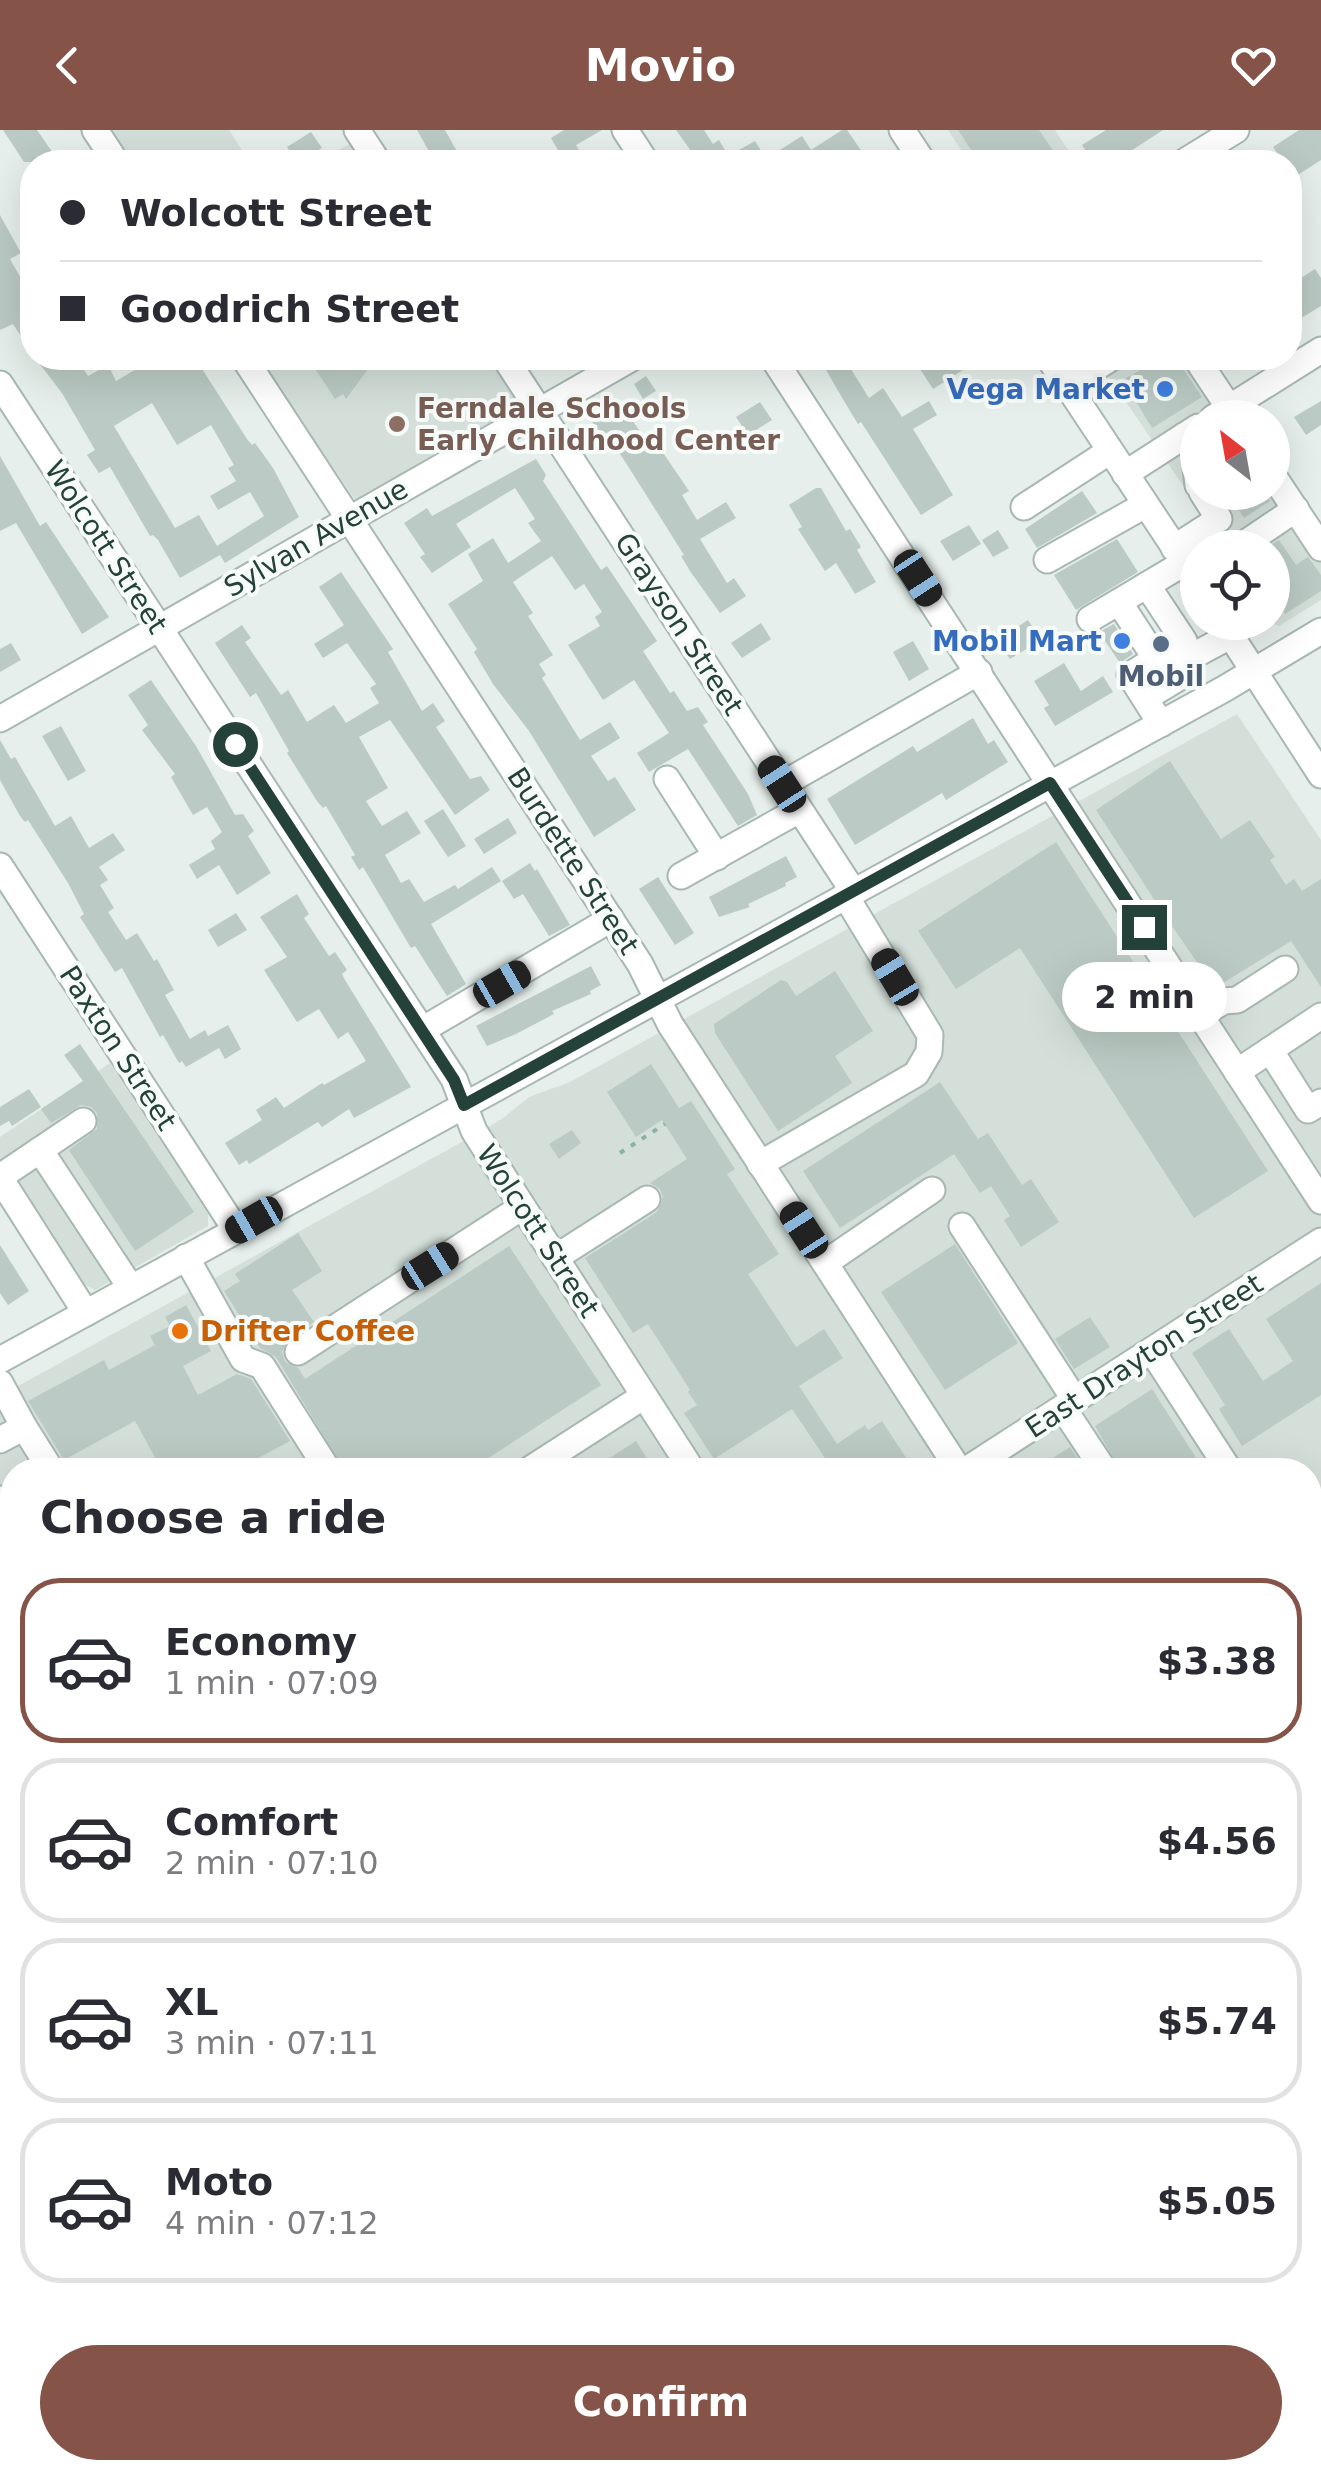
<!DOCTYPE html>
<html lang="en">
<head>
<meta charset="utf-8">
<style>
	body { margin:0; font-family:"DejaVu Sans",sans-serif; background:#f2f2f3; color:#2b2b33; height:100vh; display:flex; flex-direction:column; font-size:38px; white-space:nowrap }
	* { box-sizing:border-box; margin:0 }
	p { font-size:32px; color:#7c7c81 }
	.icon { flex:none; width:55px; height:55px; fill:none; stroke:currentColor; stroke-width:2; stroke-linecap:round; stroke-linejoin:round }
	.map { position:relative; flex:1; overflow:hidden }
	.side { position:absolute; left:0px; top:1328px; width:1322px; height:1022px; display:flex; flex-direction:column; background:#fff; border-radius:40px 40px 0 0; box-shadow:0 10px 40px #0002 }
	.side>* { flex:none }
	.top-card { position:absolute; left:20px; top:20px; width:1282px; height:220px; border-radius:40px; box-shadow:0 10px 40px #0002; display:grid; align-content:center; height:220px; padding:0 40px; background:#fff }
	.needle { width:65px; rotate:329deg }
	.controls { position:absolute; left:1180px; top:270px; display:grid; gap:20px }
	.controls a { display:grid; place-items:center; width:110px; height:110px; border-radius:50%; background:#fff; box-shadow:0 10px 40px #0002; font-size:50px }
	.end { position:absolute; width:45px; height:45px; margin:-22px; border:12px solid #24423a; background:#fff; box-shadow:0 0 0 5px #fff }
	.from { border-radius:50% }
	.bubble { position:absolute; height:70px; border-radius:35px; background:#fff; box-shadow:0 10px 40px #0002; font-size:32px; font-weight:600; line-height:70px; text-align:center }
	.car { position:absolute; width:30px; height:60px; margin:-30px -15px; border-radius:12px; box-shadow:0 0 8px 2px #0007; background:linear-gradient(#222 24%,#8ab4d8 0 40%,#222 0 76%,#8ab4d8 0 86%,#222 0) }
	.top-card b { display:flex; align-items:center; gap:35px; height:95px; font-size:38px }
	.top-card b+b { border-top:2px solid #e1e1e2 }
	.top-card i { width:25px; height:25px; background:#2b2b33 }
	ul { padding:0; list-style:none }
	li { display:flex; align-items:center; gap:30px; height:165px; margin:0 20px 15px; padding:0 20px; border:5px solid #e1e1e2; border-radius:40px }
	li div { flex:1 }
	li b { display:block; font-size:38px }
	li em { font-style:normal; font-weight:600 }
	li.on { border-color:#855347 }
	li>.icon { width:90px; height:90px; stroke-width:1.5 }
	h2 { padding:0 40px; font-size:45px; line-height:120px }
	.action { display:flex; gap:20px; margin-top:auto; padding:20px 40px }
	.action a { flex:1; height:115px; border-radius:60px; background:#855347; color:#fff; font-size:40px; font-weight:600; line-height:115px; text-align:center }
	header { display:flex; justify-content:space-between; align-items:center; height:130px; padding:0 40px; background:#855347; color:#fff; font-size:45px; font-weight:600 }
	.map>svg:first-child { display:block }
</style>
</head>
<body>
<header><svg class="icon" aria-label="back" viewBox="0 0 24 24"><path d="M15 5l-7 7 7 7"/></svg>Movio<svg class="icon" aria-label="heart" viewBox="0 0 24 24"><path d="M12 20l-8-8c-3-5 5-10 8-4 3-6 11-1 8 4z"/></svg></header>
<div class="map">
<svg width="1321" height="2349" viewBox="0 0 1321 2349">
	<rect width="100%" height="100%" fill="#e6efeb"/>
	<g fill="#d4dfda">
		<polygon points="111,0 229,0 250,32 132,32"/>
		<polygon points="948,0 1055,0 1076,32 969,32"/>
		<polygon points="352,13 365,32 316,32"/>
		<polygon points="259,228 493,228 512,257 519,276 363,368 355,370"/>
		<polygon points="1096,228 1204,228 1243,287 1198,288 1198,362 1272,362 1321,406 1321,470 1279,496 1276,495 1272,491 1272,418 1225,417"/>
		<polygon points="1237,584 1321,710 1321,2168 1310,2162 1310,1340 12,1340 12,1456 0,1450 0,1266 460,1013 502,989 529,967 570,952"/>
		<polygon points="110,933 208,1084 208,1096 95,1160 82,1153 67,1139 0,1031 0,1007"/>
		<polygon points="0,1546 12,1552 12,1708 0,1702"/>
		<polygon points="1310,2227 1321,2233 1321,2267 1310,2274"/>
		<polygon points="1037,2338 1213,2338 1195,2349 1045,2349"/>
	</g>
	<g fill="#bbcac4" fill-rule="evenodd">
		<polygon points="3,0 37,0 55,26 44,32 24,32"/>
		<polygon points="417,0 445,0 463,32 435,32"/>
		<polygon points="564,0 602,0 576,15 580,22 565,32 551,8"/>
		<polygon points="676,0 704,0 713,14 719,10 732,32 699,32"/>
		<polygon points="842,0 847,0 869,32 761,32 802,6 811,20"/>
		<polygon points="958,0 1039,0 1061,32 979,32"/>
		<polygon points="1106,0 1163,0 1114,32 1093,32 1082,15"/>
		<polygon points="1299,0 1321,0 1321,30 1290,50 1290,32 1283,32 1273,17"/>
		<polygon points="311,2 322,18 298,32 287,17"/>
		<polygon points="755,11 765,27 747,32 739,20"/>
		<polygon points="0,85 21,123 10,129 27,159 32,156 32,223 13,194 0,200"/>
		<polygon points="1315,139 1321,148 1321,176 1290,195 1290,160 1301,154 1298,150"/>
		<path d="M35,228h42l11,18 20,-11 8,16 39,-23h40l52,81 5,6 3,-2 18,25 26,49 -74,46 -5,-8 -40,23 -22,-38 -5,-5 -3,1 -40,-69 -11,6 -12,-18 8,-5 -33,-57zM152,273l25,42 34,-20 23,40 -6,3 8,13 -26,15 8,14 32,-18 14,24 -47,30 -18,-31 -24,13 -61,-102z"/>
		<polygon points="308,228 376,228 346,269 343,264 335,269"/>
		<polygon points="819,228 844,228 869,268 883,258 902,287 929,271 937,285 913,299 953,365 921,385 861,292 858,294 847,276"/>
		<polygon points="913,228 982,228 933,259"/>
		<polygon points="1161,228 1180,228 1182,237 1202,267 1152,298 1123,250"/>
		<polygon points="646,246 656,261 643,269 634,254"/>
		<polygon points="1321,271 1321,295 1306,305 1294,287"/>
		<polygon points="620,272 643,306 649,302 689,361 682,365 697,390 726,372 736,388 700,409 727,453 734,448 746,466 720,483 690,441 681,426 684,425 626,333 610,309 605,312 591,290"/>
		<polygon points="760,272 772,290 748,305 736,287"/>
		<polygon points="0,326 40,396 46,392 109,487 82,504 16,393 0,401"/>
		<polygon points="536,329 546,345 543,351 601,440 607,436 657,511 643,521 670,563 674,561 687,581 698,577 708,592 703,595 748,664 757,685 738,696 688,619 649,642 637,623 669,603 634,550 603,570 568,515 600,496 595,487 602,482 584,454 575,460 552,426 513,452 533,483 528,486 553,525 539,534 546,545 542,548 580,610 610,592 620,608 591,626 608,651 615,647 636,680 594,707 529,601 493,554 474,522 477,519 448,474 483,451 468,424 493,408 508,433 541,411 528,393 535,389 515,358 456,394 471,417 432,443 420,427 425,424 404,393 427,378 432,386"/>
		<polygon points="816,358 821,358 846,401 850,399 861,417 857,420 876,452 855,464 836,433 825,441 798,399 802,397 789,375"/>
		<polygon points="1082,361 1097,383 1037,418 1025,399"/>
		<polygon points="1227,362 1265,362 1270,371 1244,388"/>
		<polygon points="969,395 981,414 953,431 940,411"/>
		<polygon points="998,400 1009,418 993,427 982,410"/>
		<polygon points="1117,409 1138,442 1076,480 1054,445"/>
		<polygon points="1279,410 1296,435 1308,427 1321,445 1321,461 1285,484 1282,479 1272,478 1272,414"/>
		<polygon points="341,442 393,519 388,522 422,581 433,573 445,591 436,597 470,649 481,646 490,660 455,685 390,590 359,607 388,658 366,671 382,696 407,681 421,703 385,725 401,753 409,749 424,772 455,755 458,759 492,737 501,751 431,794 466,854 447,866 415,816 411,818 363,737 359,740 351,727 355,725 326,676 323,678 317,671 287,623 289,621 256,563 250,567 215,513 242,495 251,508 245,512 281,565 288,560 307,592 334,575 346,593 379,573 370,558 376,554 347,513 323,528 314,514 344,495 319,457"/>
		<polygon points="1028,490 1041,510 1010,529 997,510"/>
		<polygon points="761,493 771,509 742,528 731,513"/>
		<polygon points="1114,494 1133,524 1120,533 1099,502"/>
		<polygon points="913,511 929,539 909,551 893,522"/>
		<polygon points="11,513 21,530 0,542 0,519"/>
		<polygon points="1064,533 1081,561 1103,546 1113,562 1055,596 1044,578 1049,575 1034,551"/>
		<polygon points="151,550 196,616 235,685 243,684 254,701 248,706 271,743 237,765 219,735 197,749 189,735 215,719 211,711 222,702 207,677 193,685 171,647 175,644 142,600 148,595 128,565"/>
		<polygon points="973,588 988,614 994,610 1008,632 946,670 942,663 855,715 827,669 913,616 917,622"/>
		<polygon points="61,596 86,641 68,651 42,606"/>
		<polygon points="0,610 11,629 15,627 55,696 71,686 89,718 113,703 125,720 99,737 108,750 100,755 114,778 108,782 126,810 137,803 154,831 157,829 174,860 165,865 190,909 205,900 208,906 228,895 241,919 225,929 219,918 186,937 182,931 179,933 163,905 160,907 122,838 115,842 80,787 84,784 68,753 28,690 25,692 20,686 0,650"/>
		<polygon points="1170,631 1221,709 1250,690 1275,727 1270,730 1286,755 1294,749 1302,761 1321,749 1321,857 1291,811 1215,858 1165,786 1096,680"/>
		<polygon points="443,679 466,716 448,727 424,691"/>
		<polygon points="508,688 517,703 484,724 474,709"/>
		<polygon points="1056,712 1268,1041 1194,1088 1020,818 956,859 918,801"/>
		<polygon points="786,726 797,747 785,753 786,756 748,774 750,777 719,787 709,767"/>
		<polygon points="530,733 535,741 537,739 570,795 549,806 523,764 514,769 502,751"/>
		<polygon points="658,747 694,803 675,815 639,759"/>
		<polygon points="297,764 309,784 304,788 329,826 335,822 347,840 342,844 345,850 411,957 354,988 349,979 322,997 318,992 249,1034 247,1030 239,1035 225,1013 262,990 256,980 276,967 284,978 322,953 324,955 366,931 348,902 338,909 319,879 297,892 264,840 287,827 260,787"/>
		<polygon points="236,783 247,800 218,817 208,800"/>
		<polygon points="591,836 601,855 590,861 591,864 552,881 554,884 516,904 487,916 476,896"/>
		<polygon points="835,841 873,901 835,926 852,953 778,1001 715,903 714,894 781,850 787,852 796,866"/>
		<polygon points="80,914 194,1082 135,1121 69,1020 97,999 97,983 91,977 81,975 51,993 41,979 83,951 64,925"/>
		<polygon points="651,934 679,978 691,971 735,1039 727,1044 779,1124 748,1144 796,1217 824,1199 843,1228 799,1256 837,1314 865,1295 868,1300 882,1291 914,1340 833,1340 792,1279 714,1329 684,1283 697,1275 688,1262 690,1260 648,1194 633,1203 585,1128 657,1082 663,1067 660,1059 650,1053 687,1029 662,990 636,1007 607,962"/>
		<polygon points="940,952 978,1009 988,1003 1022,1055 1031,1049 1059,1092 1021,1117 1004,1090 1010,1086 991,1056 980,1063 954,1024 840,1098 803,1041"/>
		<polygon points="29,959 41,977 12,996 9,991 0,996 0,977"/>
		<polygon points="572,1000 581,1013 559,1029 549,1014"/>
		<polygon points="298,1103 322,1141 292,1160 314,1192 288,1209 282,1222 285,1232 298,1238 305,1249 509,1116 601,1255 470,1340 344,1340 276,1227 260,1218 224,1161 240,1151 235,1144"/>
		<polygon points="955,1114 1018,1213 945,1260 881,1162"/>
		<polygon points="0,1115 29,1161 8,1175 0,1163"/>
		<polygon points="1321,1153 1321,1265 1242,1316 1219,1279 1225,1275 1192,1223 1229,1199 1263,1251 1293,1231 1266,1189"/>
		<polygon points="186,1175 211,1221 183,1236 198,1265 237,1244 251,1249 290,1311 236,1340 162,1340 135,1291 64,1330 28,1271 104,1230 109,1240 155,1215 150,1206 170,1196 165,1187"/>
		<polygon points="1090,1187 1110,1217 1074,1239 1055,1209"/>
		<polygon points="1152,1259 1204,1340 1120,1340 1095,1296"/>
		<polygon points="636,1311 654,1340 591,1340"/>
		<polygon points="1070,1317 1085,1340 1034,1340"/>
	</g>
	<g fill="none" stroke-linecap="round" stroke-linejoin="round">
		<defs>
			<g id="minor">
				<polyline points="95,0 116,32"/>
				<polyline points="357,0 378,32"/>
				<polyline points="625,0 646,32"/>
				<polyline points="902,0 923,32"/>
				<polyline points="1184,32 1236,0"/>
				<polyline points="244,228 640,834 670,894 959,1340"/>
				<polyline points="505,228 853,761"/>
				<polyline points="773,228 1321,1071"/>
				<polyline points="1049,228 1198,453"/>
				<polyline points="1196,228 1236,288"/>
				<polyline points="0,254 454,949 474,1001 692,1340"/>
				<polyline points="1067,256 1111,228"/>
				<polyline points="1213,288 1321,220"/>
				<polyline points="1184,306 1194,321 1198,355"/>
				<polyline points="1125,344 1198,297"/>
				<polyline points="1272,344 1321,418"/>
				<polyline points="1024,377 1110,321"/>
				<polyline points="1174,418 1219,389 1202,362"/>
				<polyline points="1238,418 1296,379"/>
				<polyline points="1047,430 1145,375"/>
				<polyline points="1147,455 1184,511 1130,545 1161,594"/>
				<polyline points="1119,472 1156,529"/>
				<polyline points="1090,489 1184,433"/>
				<polyline points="1222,492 1321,645"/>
				<polyline points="1176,535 1230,506"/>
				<polyline points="1145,568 1183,545 1167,521"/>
				<polyline points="0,589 632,228"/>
				<polyline points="667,649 717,727"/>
				<polyline points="783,654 979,542"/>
				<polyline points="0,736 236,1100"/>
				<polyline points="681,746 799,680"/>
				<polyline points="1200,885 1224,871 1237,870 1285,839"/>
				<polyline points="422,900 611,789"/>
				<polyline points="1270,920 1308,980 1321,972"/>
				<polyline points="1237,942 1321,886"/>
				<polyline points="40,1020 131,1158"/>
				<polyline points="760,1034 916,944 929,922 930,905 845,765"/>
				<polyline points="0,1047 83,991"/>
				<polyline points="0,1048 86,1183"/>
				<polyline points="962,1096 1075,1270"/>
				<polyline points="186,1127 243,1229 262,1236 328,1340"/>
				<polyline points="555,1128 647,1069"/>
				<polyline points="825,1133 932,1060"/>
				<polyline points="1152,1221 1229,1340"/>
				<polyline points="298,1222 522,1077"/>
				<polyline points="0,1230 1224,559 1321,501"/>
				<polyline points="0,1253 24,1297 0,1310"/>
				<polyline points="1063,1278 1104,1340"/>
				<polyline points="24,1297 51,1340"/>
				<polyline points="529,1340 644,1266"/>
				<polyline points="966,1340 1321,1111"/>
				<polyline points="0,1369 12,1391"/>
				<polyline points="1310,1466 1321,1483"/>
				<polyline points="1310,1554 1321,1547"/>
				<polyline points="0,1652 12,1658"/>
				<polyline points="1310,1652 1321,1669"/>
				<polyline points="0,1716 12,1723"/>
				<polyline points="1310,1769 1321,1762"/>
				<polyline points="0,1831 12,1823"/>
				<polyline points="1310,1881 1321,1898"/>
				<polyline points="1310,2037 1321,2030"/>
				<polyline points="0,2155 12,2147"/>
				<polyline points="1310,2305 1321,2298"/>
				<polyline points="1013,2338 1021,2349"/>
				<polyline points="1146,2338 1154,2349"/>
				<polyline points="196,2349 214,2338"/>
				<polyline points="699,2349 717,2338"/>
				<polyline points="1243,2349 1260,2338"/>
			</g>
		</defs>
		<use href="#minor" stroke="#a8b8b2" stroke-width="29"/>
		<polyline stroke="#86b3a5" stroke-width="4" stroke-dasharray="5 8" stroke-linecap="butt" points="620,1023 665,994"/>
		<use href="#minor" stroke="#fff" stroke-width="25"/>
		<defs>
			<g id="rail">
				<polyline points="0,1499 12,1506"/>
				<polyline points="1310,2190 1321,2196"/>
			</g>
		</defs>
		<use href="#rail" stroke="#5f7d75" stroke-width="10"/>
		<use href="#rail" stroke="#f7fbf9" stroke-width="6" stroke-dasharray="19" stroke-linecap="butt"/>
	</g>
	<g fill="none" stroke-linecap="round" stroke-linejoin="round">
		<polyline stroke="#24423a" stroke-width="12" points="235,614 454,950 464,975 1050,653 1144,797"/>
	</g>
	<g fill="#3f7fe0" stroke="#f7fbf9" stroke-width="4">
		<circle cx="1165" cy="259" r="10"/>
		<circle cx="1122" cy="511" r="10"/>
	</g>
	<circle fill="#8d6e63" stroke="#f7fbf9" stroke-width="4" cx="397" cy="294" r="10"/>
	<circle fill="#5c6f8a" stroke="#f7fbf9" stroke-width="4" cx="1161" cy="514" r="10"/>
	<circle fill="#e8710a" stroke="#f7fbf9" stroke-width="4" cx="180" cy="1201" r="10"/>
	<g text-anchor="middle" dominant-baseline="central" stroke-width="8" stroke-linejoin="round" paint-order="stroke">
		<g font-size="28" font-weight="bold" fill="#366cbe" stroke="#f7fbf9" text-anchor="end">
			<text x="1145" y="259">Vega Market</text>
			<text x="1102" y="511">Mobil Mart</text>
		</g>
		<g font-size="28" font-weight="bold" fill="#785e54" stroke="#f7fbf9" text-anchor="start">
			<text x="417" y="278">Ferndale Schools<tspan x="417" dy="32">Early Childhood Center</tspan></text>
		</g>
		<g font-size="28" fill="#24423a" stroke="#f7fbf9">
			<text transform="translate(316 408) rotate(-30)">Sylvan Avenue</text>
			<text transform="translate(106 417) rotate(57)">Wolcott Street</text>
			<text transform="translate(679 494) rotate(57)">Grayson Street</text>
			<text transform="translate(573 731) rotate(57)">Burdette Street</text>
			<text transform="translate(118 918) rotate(57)">Paxton Street</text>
			<text transform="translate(538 1101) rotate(57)">Wolcott Street</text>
			<text transform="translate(1144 1226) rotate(-33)">East Drayton Street</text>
		</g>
		<g font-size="28" font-weight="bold" fill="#4e5e75" stroke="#f7fbf9">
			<text x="1161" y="546">Mobil</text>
		</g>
		<g font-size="28" font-weight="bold" fill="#c56008" stroke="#f7fbf9" text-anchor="start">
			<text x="200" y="1201">Drifter Coffee</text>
		</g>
	</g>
</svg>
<div class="controls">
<a><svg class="needle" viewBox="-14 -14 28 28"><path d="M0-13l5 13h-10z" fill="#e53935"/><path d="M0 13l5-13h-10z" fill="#7c7c81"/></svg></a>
<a><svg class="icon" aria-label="locate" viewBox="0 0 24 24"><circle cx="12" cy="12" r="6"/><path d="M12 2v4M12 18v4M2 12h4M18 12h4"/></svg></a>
</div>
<i class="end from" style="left:235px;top:614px"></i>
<i class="end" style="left:1144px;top:797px"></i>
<div class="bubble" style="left:1062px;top:832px;width:165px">2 min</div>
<i class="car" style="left:918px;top:448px;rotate:147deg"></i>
<i class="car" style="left:782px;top:654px;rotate:327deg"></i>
<i class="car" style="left:895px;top:847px;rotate:329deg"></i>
<i class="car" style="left:502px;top:854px;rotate:60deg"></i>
<i class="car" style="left:254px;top:1090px;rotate:240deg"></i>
<i class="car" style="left:804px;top:1100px;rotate:327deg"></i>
<i class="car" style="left:430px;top:1136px;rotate:58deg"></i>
<div class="top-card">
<b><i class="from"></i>Wolcott Street</b>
<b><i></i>Goodrich Street</b>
</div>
<section class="side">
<h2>Choose a ride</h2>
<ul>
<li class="on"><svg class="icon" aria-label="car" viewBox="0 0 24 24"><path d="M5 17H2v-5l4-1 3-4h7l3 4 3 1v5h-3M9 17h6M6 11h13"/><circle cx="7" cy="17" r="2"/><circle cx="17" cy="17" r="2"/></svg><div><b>Economy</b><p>1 min · 07:09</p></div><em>$3.38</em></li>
<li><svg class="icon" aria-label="car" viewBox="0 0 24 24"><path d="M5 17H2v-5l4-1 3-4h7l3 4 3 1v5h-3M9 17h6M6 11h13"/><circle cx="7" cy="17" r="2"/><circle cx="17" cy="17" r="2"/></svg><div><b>Comfort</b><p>2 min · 07:10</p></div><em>$4.56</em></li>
<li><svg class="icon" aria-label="car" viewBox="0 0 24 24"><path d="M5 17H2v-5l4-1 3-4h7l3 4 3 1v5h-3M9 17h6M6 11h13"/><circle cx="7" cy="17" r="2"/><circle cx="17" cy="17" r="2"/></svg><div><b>XL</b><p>3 min · 07:11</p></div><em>$5.74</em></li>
<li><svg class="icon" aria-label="car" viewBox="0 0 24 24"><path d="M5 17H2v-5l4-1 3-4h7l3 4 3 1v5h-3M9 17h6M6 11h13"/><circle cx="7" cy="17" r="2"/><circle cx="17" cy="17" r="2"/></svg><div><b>Moto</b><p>4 min · 07:12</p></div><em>$5.05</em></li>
</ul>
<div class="action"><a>Confirm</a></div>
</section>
</div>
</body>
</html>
